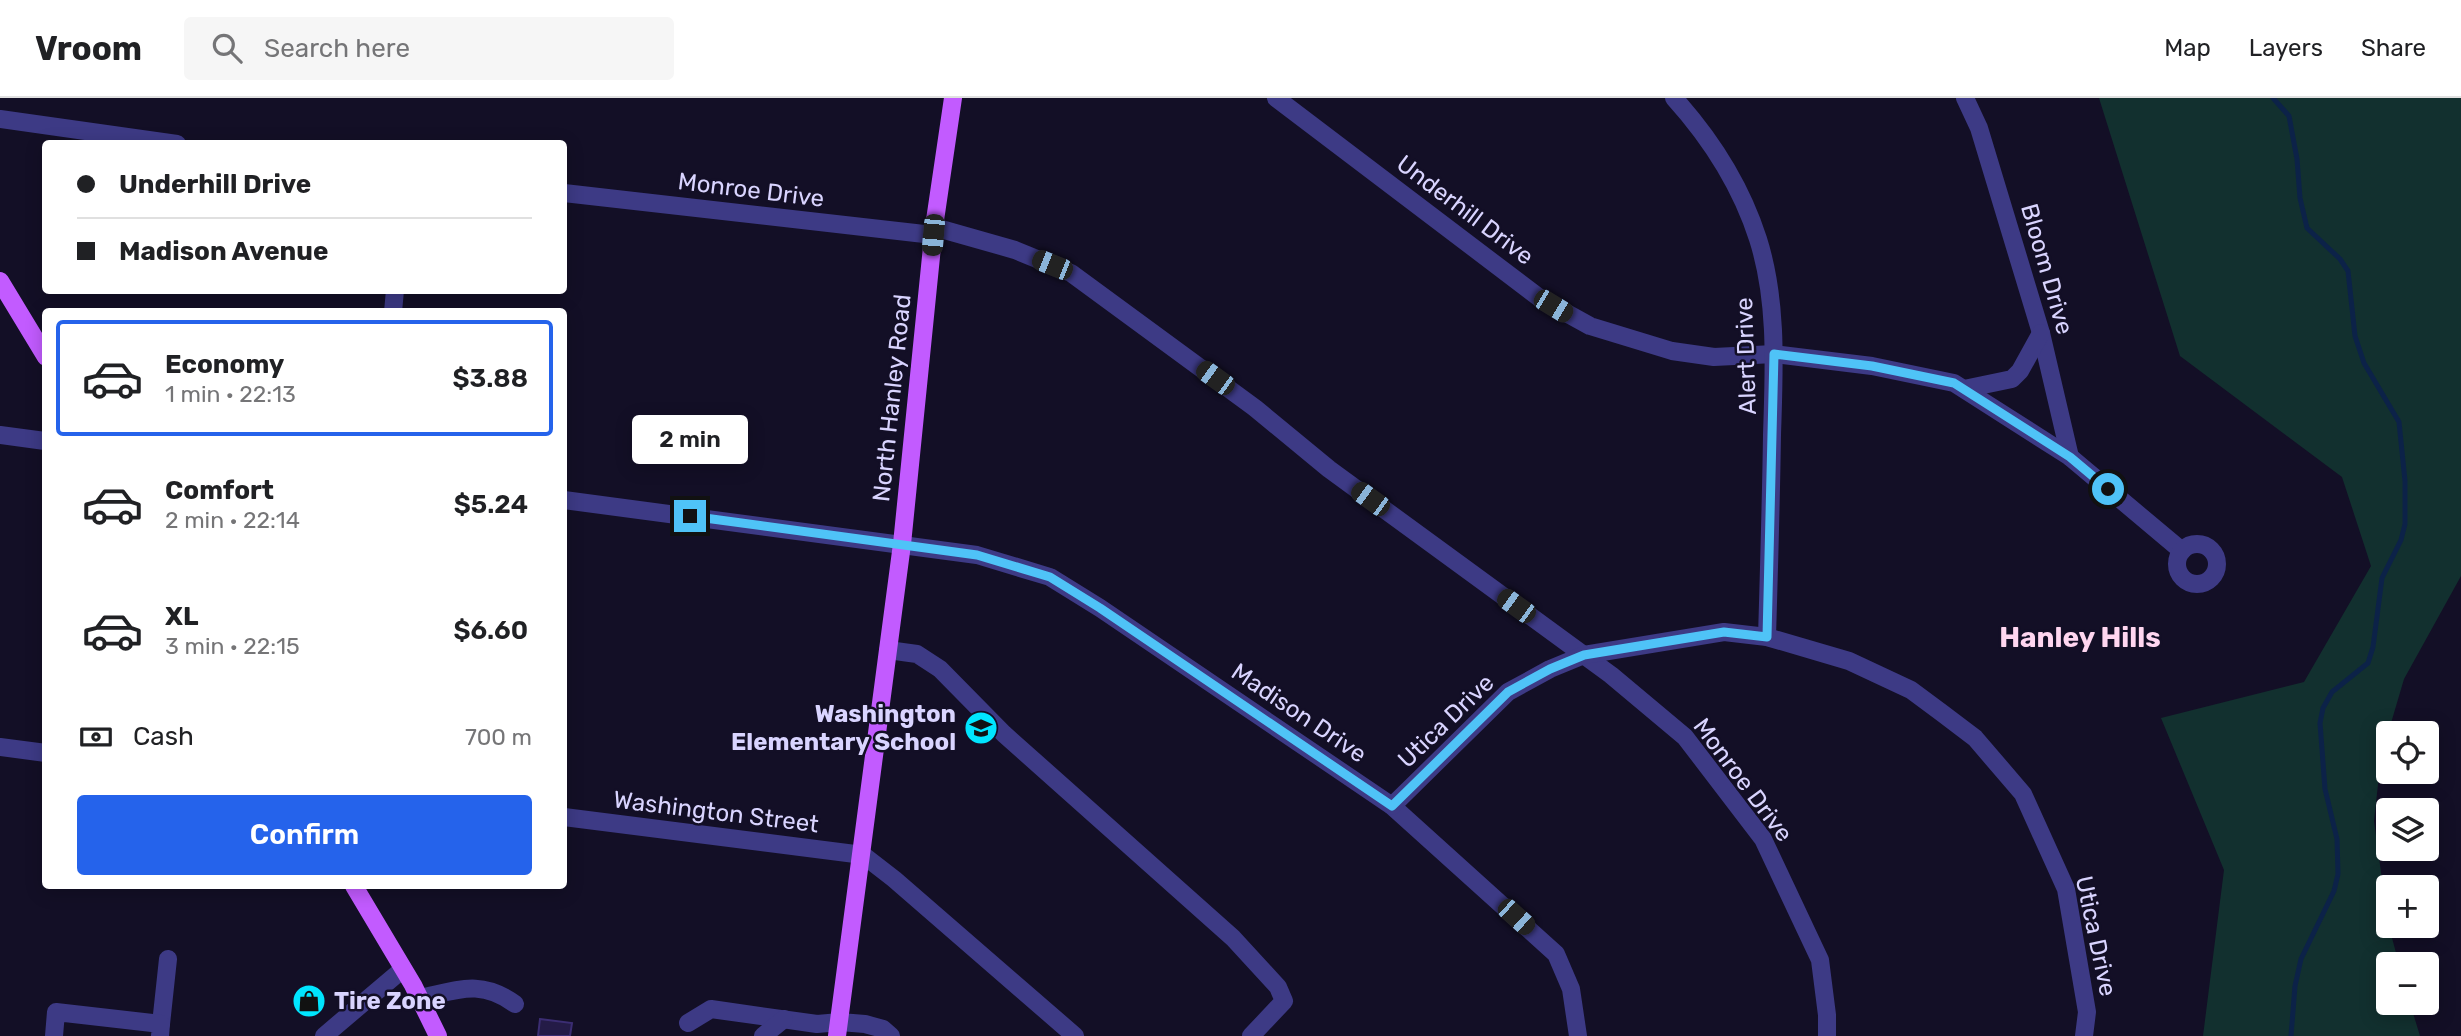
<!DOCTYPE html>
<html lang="en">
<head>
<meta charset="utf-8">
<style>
	body { margin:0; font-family:Rubik,sans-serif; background:#f6f6f6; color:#202124; height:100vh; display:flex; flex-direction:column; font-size:26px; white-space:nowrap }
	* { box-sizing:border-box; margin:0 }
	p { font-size:23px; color:#757577 }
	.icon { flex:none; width:38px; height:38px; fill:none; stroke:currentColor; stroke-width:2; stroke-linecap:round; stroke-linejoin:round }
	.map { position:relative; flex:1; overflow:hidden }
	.panel { position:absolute; left:42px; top:210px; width:525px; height:581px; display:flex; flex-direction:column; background:#fff; border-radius:7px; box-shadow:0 4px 18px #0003 }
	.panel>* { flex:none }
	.banner { position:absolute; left:42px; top:42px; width:525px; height:154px; border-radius:7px; box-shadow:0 4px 18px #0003; display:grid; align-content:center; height:154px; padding:0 35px; background:#fff }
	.controls { position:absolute; left:2376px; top:623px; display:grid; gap:14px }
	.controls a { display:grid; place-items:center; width:63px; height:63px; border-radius:7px; background:#fff; box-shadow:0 4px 18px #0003; font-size:35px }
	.end { position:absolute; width:32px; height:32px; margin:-16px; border:9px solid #4fc3f7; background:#111; box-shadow:0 0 0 4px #111 }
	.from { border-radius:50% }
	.bubble { position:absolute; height:49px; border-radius:7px; background:#fff; box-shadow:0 4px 18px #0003; font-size:23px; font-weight:600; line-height:49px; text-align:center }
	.car { position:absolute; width:21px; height:42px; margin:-21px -10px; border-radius:9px; box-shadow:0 0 5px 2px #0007; background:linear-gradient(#222 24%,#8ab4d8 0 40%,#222 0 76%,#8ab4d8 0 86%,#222 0) }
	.banner b { display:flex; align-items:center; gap:24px; height:66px; font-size:26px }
	.banner b+b { border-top:2px solid #e0e0e0 }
	.banner i { width:18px; height:18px; background:#202124 }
	ul { padding:12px 0 0; list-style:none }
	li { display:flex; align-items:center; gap:21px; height:116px; margin:0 14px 10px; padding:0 21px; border:4px solid transparent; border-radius:7px }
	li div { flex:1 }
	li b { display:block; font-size:26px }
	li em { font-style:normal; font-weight:600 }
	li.current { border-color:#2563eb }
	li>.icon { width:63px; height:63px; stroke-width:1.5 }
	.pay { display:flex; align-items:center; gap:18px; height:77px; padding:0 35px; font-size:26px }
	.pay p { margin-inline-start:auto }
	.primary-button { display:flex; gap:14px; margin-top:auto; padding:14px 35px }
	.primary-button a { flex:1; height:80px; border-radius:7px; background:#2563eb; color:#fff; font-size:28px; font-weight:600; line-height:80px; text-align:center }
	header { display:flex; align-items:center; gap:42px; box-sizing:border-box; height:98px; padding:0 35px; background:#fff; border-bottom:2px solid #e0e0e0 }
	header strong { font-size:33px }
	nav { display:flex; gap:38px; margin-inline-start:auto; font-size:24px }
	.search { width:490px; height:63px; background:#f6f6f6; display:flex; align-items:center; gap:18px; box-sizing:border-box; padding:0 24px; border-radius:7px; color:#757577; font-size:26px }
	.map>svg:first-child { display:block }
</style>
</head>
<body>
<header>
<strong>Vroom</strong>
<div class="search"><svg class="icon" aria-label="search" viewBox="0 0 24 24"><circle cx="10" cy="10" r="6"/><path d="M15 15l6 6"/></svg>Search here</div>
<nav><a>Map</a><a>Layers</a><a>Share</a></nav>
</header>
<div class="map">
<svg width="2461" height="938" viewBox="0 0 2461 938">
	<rect width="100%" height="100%" fill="#130f26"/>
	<polygon fill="#12302f" points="2099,0 2461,0 2461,478 2404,581 2381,659 2374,723 2388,825 2399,866 2389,866 2389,905 2410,905 2420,938 2203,938 2224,772 2161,620 2304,584 2371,468 2342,379 2180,258"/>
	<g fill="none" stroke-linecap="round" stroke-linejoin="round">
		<polyline stroke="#0c2248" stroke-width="5" points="2273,0 2289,18 2297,61 2300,100 2307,130 2340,161 2348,173 2355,238 2364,265 2399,324 2405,383 2405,426 2401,442 2382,480 2373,549 2368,565 2332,594 2323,610 2320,625 2325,691 2337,741 2338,776 2334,793 2301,861 2295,888 2291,938"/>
	</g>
	<polygon fill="#241b47" stroke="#3b2d73" stroke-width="2" points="540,921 572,925 570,938 538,938"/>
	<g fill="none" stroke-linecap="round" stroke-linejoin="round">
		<g stroke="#3d3a85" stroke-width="18">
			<polyline points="1276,0 1541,201 1590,228 1672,253 1714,259 1774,256 1872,268 1954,285 2070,359 2182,453"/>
			<path d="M1674,0c37,41 67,88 84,141 20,63 16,131 14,196 -1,67 -3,135 -5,202"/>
			<polyline points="1965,0 1979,30 2041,235 2070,359"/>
			<polyline points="0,21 177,46"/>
			<polyline points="564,95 933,137"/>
			<polyline points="934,129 1015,152 1071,175 1255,310 1329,371 1611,577 1685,639 1763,741 1820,862 1827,917 1827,938"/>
			<polyline points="393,214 395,192"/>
			<polyline points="1964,291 2012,281 2020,273 2041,235"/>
			<polyline points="0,337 45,343"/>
			<polyline points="564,402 977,457 1050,479 1100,510 1392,708 1556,856 1571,891 1578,938"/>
			<circle cx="2197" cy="466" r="20"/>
			<polyline points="888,552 917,556 940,571 1004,636 1233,840 1278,889 1284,903 1251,938"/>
			<polyline points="0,649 46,655"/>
			<polyline points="1392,708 1508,594 1550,571 1584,557 1724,534 1767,539 1849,563 1911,592 1942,615 1975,640 2023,696 2066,791 2087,914 2084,938"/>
			<polyline points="564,719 863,757 894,781 1075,938"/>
			<path d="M420,900c38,-8 61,-19 95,6"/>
			<polyline points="688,925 711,911 817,926 840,924 865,926 883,931 891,938"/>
			<polyline points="161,926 168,861"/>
			<polyline points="54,938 56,914 161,926 160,938"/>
			<polyline points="324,938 403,871"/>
			<polyline points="763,938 784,921"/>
		</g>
		<g stroke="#c25bff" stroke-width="18">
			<polyline points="0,183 46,259"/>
			<polyline points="354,788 413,887 438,938"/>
			<polyline points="837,938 902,446 934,129 953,0"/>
		</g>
	</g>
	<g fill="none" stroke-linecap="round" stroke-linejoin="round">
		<polyline stroke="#4fc3f7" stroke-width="9" points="690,418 977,457 1050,479 1100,510 1392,708 1508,594 1550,571 1584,557 1724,534 1767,539 1774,256 1872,268 1954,285 2070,359 2108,391"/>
	</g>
	<defs>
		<symbol id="school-disc" viewBox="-11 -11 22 22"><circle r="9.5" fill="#00e5ff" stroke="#130f26"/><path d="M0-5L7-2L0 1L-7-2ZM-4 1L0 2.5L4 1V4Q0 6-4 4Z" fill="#111"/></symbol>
		<symbol id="shop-disc" viewBox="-11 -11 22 22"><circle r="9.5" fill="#00e5ff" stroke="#130f26"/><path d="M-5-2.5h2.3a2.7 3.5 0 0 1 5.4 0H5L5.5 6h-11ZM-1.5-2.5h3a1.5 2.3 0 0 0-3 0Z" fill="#111"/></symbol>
	</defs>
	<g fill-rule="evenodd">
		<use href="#school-disc" x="962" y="611" width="38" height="38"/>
		<use href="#shop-disc" x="290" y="884" width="38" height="38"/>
	</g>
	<g text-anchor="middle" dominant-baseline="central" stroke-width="5" stroke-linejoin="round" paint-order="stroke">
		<g font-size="24" fill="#d9d4ff" stroke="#130f26">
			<text transform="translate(751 92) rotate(7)">Monroe Drive</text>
			<text transform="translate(1465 112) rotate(37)">Underhill Drive</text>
			<text transform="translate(2047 171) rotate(74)">Bloom Drive</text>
			<text transform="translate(1746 258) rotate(-92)">Alert Drive</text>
			<text transform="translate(892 300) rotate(-84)">North Hanley Road</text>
			<text transform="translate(1299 615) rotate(34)">Madison Drive</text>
			<text transform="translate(1446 623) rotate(-44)">Utica Drive</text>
			<text transform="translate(1743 682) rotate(53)">Monroe Drive</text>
			<text transform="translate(716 714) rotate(7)">Washington Street</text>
			<text transform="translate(2096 838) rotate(78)">Utica Drive</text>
		</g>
		<g font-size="24" font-weight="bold" fill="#d9d4ff" stroke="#130f26" text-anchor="end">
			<text x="956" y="616">Washington<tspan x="956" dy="28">Elementary School</tspan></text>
			<text x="334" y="903" text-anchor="start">Tire Zone</text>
		</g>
		<g font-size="28" font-weight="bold" fill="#ffd6f0" stroke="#130f26">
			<text x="2080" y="539">Hanley Hills</text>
		</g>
	</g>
</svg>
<div class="controls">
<a><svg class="icon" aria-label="locate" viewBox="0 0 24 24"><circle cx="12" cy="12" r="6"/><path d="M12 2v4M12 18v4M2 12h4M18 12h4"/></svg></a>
<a><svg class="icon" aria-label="layers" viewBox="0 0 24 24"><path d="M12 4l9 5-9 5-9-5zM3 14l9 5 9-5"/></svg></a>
<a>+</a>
<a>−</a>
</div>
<i class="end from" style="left:2108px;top:391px"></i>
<i class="end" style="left:690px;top:418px"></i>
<div class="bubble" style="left:632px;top:317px;width:116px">2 min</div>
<i class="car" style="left:933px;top:137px;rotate:185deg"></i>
<i class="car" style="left:1052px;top:167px;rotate:292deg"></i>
<i class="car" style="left:1553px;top:208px;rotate:121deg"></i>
<i class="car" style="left:1215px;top:280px;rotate:306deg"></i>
<i class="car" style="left:1370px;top:401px;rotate:306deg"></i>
<i class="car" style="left:1516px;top:508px;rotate:306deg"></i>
<i class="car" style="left:1516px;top:819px;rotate:132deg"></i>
<div class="banner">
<b><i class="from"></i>Underhill Drive</b>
<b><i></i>Madison Avenue</b>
</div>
<section class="panel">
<ul>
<li class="current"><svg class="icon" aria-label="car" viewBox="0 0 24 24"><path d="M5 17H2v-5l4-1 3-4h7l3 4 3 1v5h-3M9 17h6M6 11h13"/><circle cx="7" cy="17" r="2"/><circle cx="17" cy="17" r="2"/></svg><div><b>Economy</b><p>1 min · 22:13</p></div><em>$3.88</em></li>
<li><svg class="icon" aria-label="car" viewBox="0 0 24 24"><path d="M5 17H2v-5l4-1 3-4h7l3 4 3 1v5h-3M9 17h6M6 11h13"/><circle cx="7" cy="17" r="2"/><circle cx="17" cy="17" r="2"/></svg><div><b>Comfort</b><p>2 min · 22:14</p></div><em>$5.24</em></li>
<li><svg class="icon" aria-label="car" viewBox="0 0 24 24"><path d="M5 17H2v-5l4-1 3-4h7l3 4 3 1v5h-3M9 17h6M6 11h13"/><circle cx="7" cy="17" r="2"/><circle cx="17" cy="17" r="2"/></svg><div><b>XL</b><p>3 min · 22:15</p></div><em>$6.60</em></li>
</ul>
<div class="pay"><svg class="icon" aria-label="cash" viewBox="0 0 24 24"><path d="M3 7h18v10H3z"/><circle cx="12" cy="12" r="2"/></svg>Cash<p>700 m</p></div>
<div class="primary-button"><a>Confirm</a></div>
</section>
</div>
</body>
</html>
